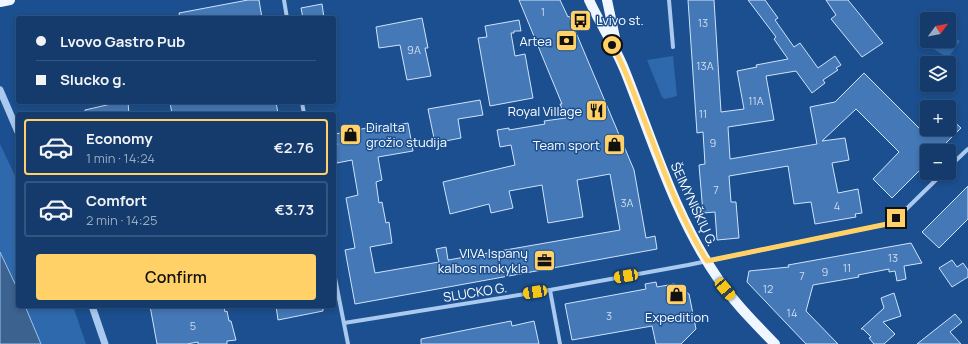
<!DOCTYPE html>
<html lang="en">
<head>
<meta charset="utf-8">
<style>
	body { margin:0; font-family:Manrope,sans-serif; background:#1d4271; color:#f1f3f6; height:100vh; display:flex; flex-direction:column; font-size:15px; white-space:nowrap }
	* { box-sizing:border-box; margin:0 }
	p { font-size:13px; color:#9dadc1 }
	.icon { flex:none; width:22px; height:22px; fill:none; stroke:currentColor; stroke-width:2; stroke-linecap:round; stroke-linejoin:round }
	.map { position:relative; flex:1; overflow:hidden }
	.side { position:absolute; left:16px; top:112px; width:320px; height:196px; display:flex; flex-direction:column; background:#143b6b; border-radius:4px; box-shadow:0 2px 6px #0003,0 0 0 1px #33557e }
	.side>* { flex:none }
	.banner { position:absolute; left:16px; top:16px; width:320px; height:88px; border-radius:4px; box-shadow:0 2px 6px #0003,0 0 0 1px #33557e; display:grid; align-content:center; height:88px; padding:0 20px; background:#143b6b }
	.needle { width:26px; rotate:58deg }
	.buttons { position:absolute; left:920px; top:12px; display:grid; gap:8px }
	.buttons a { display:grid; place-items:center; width:36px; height:36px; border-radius:4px; background:#143b6b; box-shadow:0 2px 6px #0003,0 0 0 1px #33557e; font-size:20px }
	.end { position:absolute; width:18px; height:18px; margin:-9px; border:5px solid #ffd166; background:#111; box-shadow:0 0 0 2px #111 }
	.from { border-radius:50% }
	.car { position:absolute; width:12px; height:24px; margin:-12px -6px; border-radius:5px; box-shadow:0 0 3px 1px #0007; background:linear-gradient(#f5c518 24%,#345 0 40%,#f5c518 0 76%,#345 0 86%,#f5c518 0) }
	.banner b { display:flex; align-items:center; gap:14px; height:38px; font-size:15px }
	.banner b+b { border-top:1px solid #33557e }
	.banner i { width:10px; height:10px; background:#f1f3f6 }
	ul { padding:7px 0 0; list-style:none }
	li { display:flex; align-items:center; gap:12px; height:56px; margin:0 8px 6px; padding:0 12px; border:2px solid #33557e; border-radius:4px }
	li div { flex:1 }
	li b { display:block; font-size:15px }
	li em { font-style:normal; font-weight:600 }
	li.on { border-color:#ffd166 }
	li>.icon { width:36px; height:36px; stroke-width:1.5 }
	.primary-button { display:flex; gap:8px; margin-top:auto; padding:8px 20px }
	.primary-button a { flex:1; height:46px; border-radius:4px; background:#ffd166; color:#111; font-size:16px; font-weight:600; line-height:46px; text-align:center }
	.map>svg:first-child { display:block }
</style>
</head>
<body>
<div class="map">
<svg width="968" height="344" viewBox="0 0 968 344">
	<rect width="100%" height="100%" fill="#1b4f8f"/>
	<g fill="#2e69ad">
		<polygon points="927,30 927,41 949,41 949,34 960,41 948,58 919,40"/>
		<polygon points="673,56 677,96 665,99 662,97 647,60"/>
		<polygon points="0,144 18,182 18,290 0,252"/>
		<polygon points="25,306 73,306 86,344 41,344"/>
	</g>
	<polygon fill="#3c6290" stroke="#9cc4f0" points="0,252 18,290 18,306 25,306 41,344 0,344"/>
	<g fill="#4478b7" stroke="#cfe3fa">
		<polygon points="248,0 259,0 262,18 180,18 179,13"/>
		<polygon points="519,0 560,0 568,17 569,16 634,170 646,238 655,236 657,249 355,304 345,250 355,248 346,198 358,195 352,160 337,163 334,146 337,145 335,134 372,127 372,130 408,123 413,151 378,157 382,180 376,182 379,203 382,202 386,223 389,222 392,243 370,247 375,273 439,262 436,249 446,247 448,260 620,230 610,174 577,180 583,217 548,223 542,185 509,191 513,208 491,213 489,204 450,214 443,182 515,165 511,145 500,147 497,130 509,128 509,130 545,124 544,121 566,118 560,104 562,104"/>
		<polygon points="688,0 714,0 721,112 744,109 737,71 757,67 756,65 788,59 774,39 776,37 748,0 765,0 778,18 775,20 794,47 800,43 818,68 835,56 841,65 836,68 838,70 823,80 825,83 812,93 796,71 766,76 774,120 728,127 730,159 817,144 810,107 835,102 864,73 921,130 949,129 949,117 961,128 938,151 927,151 927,163 892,198 873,179 899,152 856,109 822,141 845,138 849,160 832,163 838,193 858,189 862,213 855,214 856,217 815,224 811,202 794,204 788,166 729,176 731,202 736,202 739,238 717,240 715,212 703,213 699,165 705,164 703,132 697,133"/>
		<polygon points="826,0 848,0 883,43 862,57 831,19 836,15"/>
		<polygon points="322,4 324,18 303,18 301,8"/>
		<polygon points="422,18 428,48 425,48 431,76 407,80 400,45 379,48 376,27"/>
		<polygon points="519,20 521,31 514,31 514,33 511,33 515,56 525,54 533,98 490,106 478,38 487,37 485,26"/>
		<polygon points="480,100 483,115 458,119 461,138 435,143 428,109"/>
		<polygon points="111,102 128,102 129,114 85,114 85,110 111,104"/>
		<polygon points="170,102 276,102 278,114 172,114"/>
		<polygon points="968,186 968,219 939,248 922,232"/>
		<polygon points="911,243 922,263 904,266 906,279 897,281 895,271 889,272 889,269 858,275 859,277 813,285 806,311 838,344 806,344 747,282 749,271 789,267 788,265"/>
		<polygon points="952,260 957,267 963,263 968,270 968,277 952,287 939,268"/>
		<polygon points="656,282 657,287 674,284 689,294 696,329 681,344 656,344 652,326 572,340 565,304 646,289 645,284"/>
		<polygon points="894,293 901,316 883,322 895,334 884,344 874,344 869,338 871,337 863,329 861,329 884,308 881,298"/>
		<polygon points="150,306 219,306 220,308 224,307 225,312 227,311 229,321 231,321 236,340 227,341 227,344 198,344 198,342 187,344 157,344"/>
		<polygon points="276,306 323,306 323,311 278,320"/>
		<polygon points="955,314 962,322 950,332 961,344 917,344"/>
		<polygon points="511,321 512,326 534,321 539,344 421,344 421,339"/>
	</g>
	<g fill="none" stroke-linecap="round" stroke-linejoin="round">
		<g stroke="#a9c9ee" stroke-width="4">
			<polyline points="284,0 287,18"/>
			<polyline points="669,0 673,47"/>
			<polyline points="302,102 304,114"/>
			<polyline points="949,167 968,149"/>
			<polyline points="334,273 348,344"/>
			<polyline points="550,290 560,344"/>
			<polyline points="344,323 550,290 688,265 892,223 943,173"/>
		</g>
		<g stroke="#a9c9ee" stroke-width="7">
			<polyline points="0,90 18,132"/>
			<polyline points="92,306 105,344"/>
		</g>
		<g stroke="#f0f6ff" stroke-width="10">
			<path d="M589,0c11,24 26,46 36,71 28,70 50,146 94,209 16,24 37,44 56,64"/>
			<polyline points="607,0 617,47"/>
			<polyline points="0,2 10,0"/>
		</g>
	</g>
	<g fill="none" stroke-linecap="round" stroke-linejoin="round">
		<path stroke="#ffd166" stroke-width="5" d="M612,45c11,18 18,39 26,59 21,53 39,109 69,157l185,-38 4,-5"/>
	</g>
	<defs>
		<symbol id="bus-square" viewBox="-11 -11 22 22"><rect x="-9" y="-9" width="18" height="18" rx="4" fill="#ffd166" stroke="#1b4f8f"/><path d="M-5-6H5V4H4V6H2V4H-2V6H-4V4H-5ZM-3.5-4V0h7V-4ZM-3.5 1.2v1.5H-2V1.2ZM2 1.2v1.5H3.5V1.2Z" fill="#111"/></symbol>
		<symbol id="bank-square" viewBox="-11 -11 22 22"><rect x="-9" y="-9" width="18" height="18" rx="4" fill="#ffd166" stroke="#1b4f8f"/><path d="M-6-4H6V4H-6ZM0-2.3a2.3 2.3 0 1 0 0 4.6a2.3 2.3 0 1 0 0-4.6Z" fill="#111"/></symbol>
		<symbol id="restaurant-square" viewBox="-11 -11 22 22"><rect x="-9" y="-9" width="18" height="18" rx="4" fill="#ffd166" stroke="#1b4f8f"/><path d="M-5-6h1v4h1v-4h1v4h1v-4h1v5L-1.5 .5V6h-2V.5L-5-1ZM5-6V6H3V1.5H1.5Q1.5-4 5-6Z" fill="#111"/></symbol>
		<symbol id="shop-square" viewBox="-11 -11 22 22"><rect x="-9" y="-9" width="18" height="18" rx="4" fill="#ffd166" stroke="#1b4f8f"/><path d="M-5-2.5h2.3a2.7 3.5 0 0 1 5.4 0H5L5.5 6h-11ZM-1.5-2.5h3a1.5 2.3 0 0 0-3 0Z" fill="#111"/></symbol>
		<symbol id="office-square" viewBox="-11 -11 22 22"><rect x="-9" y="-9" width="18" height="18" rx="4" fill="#ffd166" stroke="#1b4f8f"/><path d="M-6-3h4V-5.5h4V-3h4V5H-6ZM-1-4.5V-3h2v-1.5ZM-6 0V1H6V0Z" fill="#111"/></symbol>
	</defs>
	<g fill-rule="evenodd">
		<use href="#bus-square" x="568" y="8" width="25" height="25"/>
		<use href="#bank-square" x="554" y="28" width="25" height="25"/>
		<use href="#restaurant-square" x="584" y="98" width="25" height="25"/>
		<use href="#shop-square" x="338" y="122" width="25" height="25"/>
		<use href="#shop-square" x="602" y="132" width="25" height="25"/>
		<use href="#office-square" x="532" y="248" width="25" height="25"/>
		<use href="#shop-square" x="664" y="282" width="25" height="25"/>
	</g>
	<g text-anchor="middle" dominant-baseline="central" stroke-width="3" stroke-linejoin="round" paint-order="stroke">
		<g font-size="11" fill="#d0dded">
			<text x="543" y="11">1</text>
			<text x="703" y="22">13</text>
			<text x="414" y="49">9A</text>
			<text x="705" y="65">13A</text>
			<text x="756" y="100">11A</text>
			<text x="703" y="113">11</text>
			<text x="713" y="142">9</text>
			<text x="716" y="189">7</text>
			<text x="627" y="202">3A</text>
			<text x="837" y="205">4</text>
			<text x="893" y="257">13</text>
			<text x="847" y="267">11</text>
			<text x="825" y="271">9</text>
			<text x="802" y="275">7</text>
			<text x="768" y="288">12</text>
			<text x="792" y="312">14</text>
			<text x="609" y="315">3</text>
			<text x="193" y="325">5</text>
		</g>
		<g font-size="13" fill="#fff" stroke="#1b4f8f" text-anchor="end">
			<text x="596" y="20" text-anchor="start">Lvivo st.</text>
			<text x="552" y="41">Artea</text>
			<text x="582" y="111">Royal Village</text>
			<text x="366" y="127" text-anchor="start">Diralta<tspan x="366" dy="15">grožio studija</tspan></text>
			<text x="600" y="145">Team sport</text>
			<text x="528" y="253">VIVA Ispanų<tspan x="528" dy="15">kalbos mokykla</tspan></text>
			<text x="677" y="317" text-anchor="middle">Expedition</text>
		</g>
		<g font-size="13" fill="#fff" stroke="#1b4f8f">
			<text transform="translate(694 204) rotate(65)">ŠEIMYNIŠKIŲ G.</text>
			<text transform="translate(475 292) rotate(-9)">SLUCKO G.</text>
		</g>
	</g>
</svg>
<div class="buttons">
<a><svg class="needle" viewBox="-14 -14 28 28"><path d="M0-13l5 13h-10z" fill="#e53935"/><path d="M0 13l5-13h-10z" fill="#9dadc1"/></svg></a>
<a><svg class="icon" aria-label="layers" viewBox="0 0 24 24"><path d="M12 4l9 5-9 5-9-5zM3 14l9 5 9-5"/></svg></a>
<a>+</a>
<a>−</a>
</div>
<i class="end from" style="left:612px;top:45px"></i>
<i class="end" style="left:896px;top:218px"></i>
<i class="car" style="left:626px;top:276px;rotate:260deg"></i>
<i class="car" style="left:725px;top:289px;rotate:140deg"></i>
<i class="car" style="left:535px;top:292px;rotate:261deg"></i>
<div class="banner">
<b><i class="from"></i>Lvovo Gastro Pub</b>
<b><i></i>Slucko g.</b>
</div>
<section class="side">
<ul>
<li class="on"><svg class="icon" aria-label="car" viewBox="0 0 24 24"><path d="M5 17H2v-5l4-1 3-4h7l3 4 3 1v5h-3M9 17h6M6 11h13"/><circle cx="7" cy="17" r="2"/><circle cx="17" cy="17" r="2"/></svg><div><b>Economy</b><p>1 min · 14:24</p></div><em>€2.76</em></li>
<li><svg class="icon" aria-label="car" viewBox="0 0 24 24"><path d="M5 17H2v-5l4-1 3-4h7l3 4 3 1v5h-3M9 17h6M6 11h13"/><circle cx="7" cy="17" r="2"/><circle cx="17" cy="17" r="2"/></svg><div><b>Comfort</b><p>2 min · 14:25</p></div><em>€3.73</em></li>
</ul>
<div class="primary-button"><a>Confirm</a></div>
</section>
</div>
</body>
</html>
